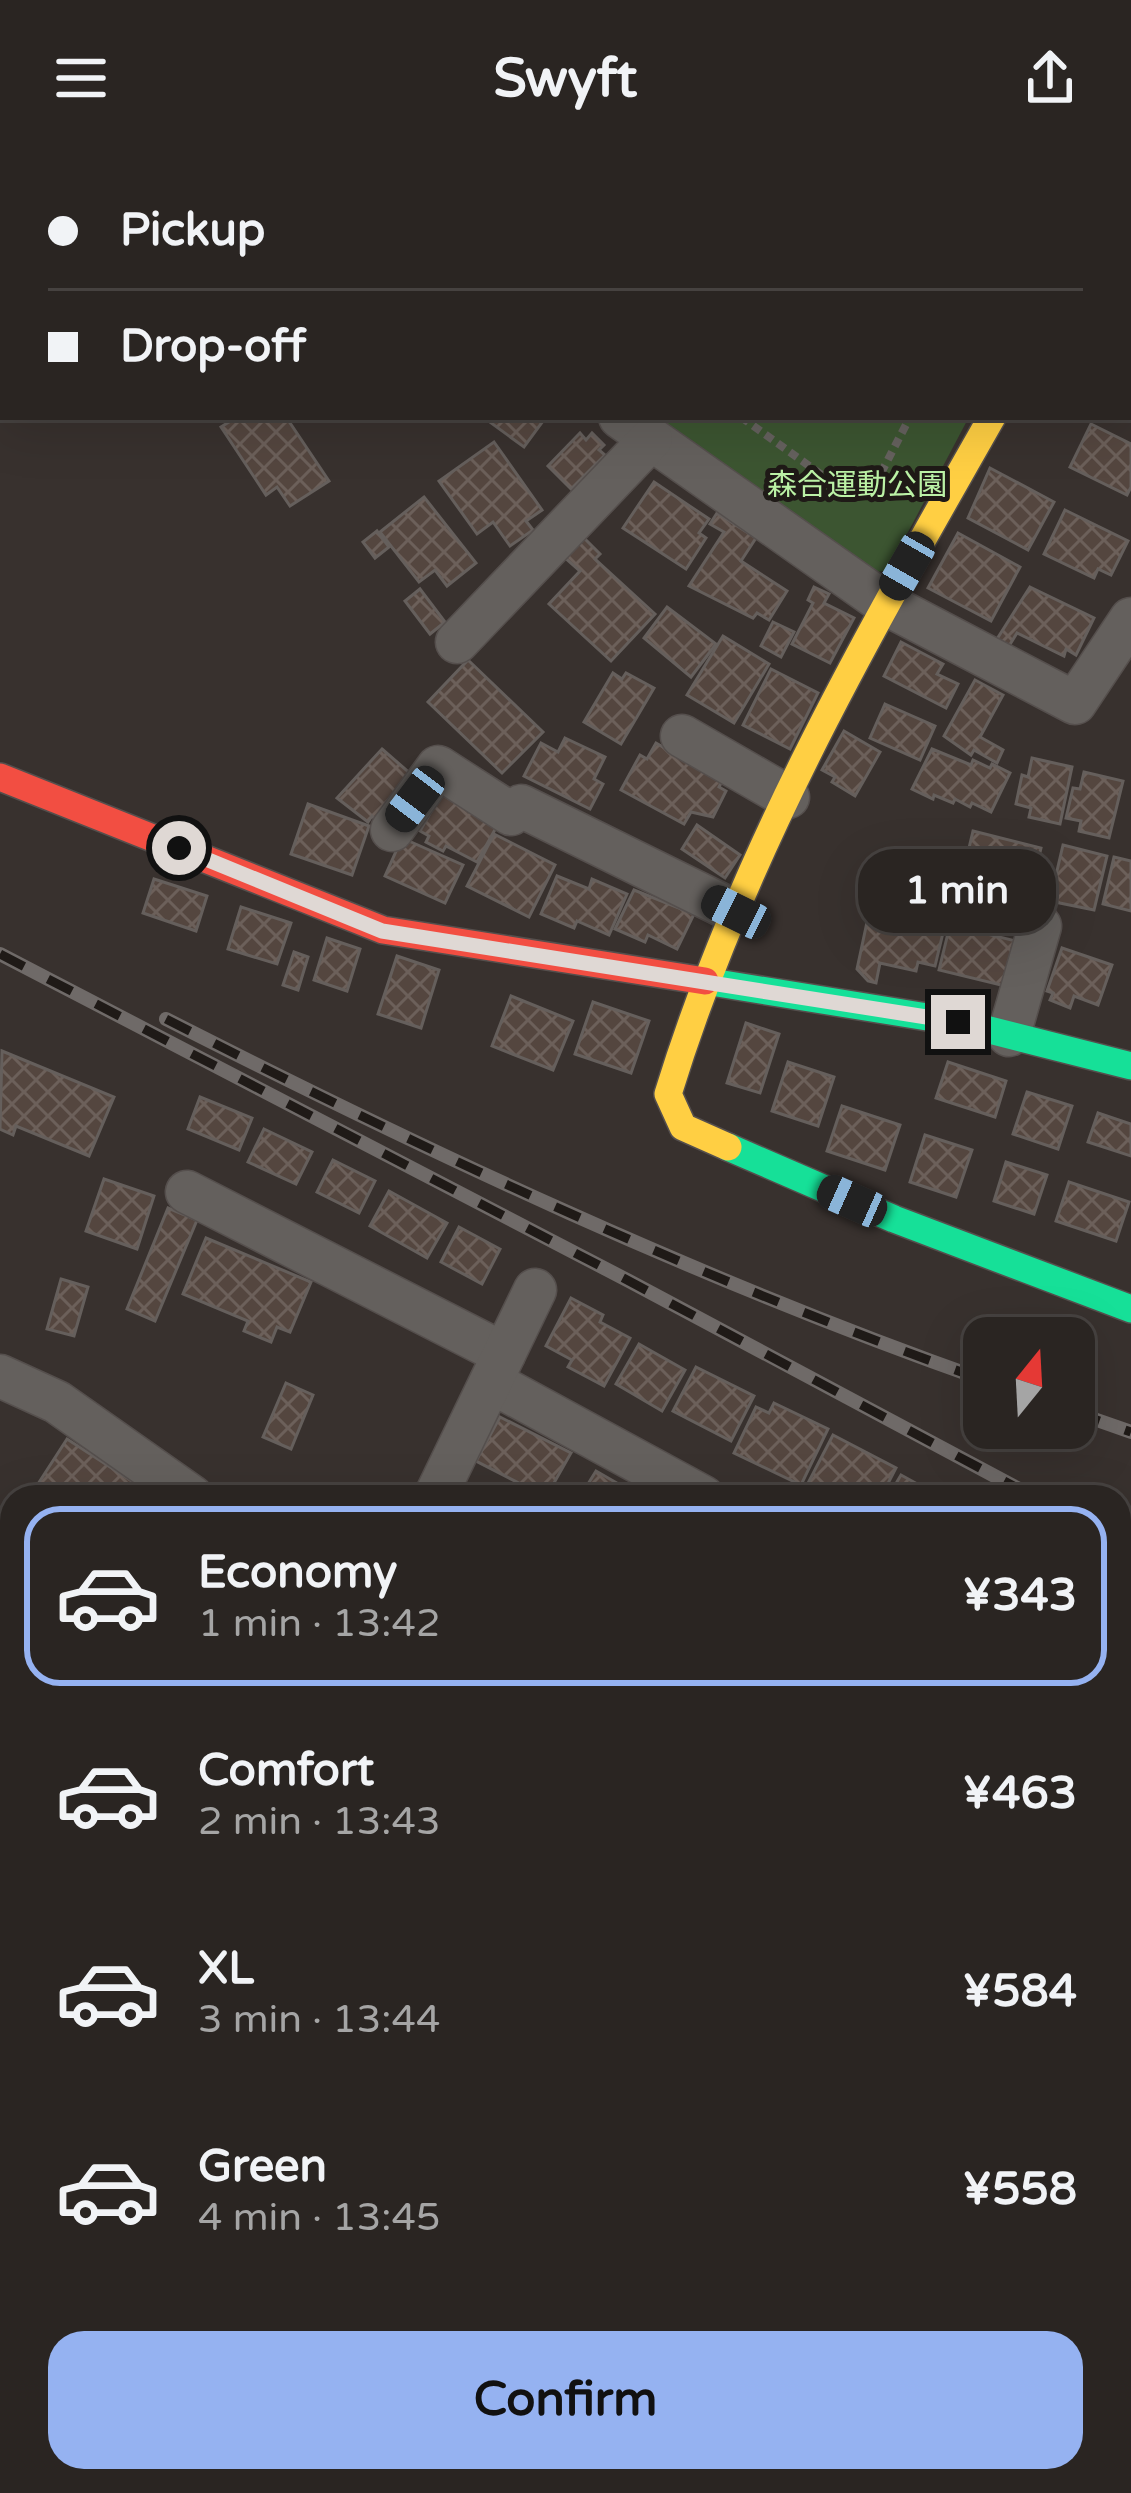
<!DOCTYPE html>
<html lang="en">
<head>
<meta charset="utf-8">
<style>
	body { margin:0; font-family:"Varela Round","Noto Sans JP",sans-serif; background:#36312f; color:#f1f3f6; height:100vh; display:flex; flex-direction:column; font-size:45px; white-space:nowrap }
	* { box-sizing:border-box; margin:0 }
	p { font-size:39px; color:#a5a5a5 }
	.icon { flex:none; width:66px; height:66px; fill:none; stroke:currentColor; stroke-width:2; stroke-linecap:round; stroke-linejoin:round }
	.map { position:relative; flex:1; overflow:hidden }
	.sheet { position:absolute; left:0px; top:1329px; width:1131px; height:1008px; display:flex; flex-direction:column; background:#2a2522; border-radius:36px 36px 0 0; box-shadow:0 12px 48px #0002,0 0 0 3px #464240 }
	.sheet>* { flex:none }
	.guide { position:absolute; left:0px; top:0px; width:1131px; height:264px; box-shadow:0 12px 48px #0002,0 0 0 3px #464240; display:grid; align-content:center; height:264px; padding:0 48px; background:#2a2522 }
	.needle { width:78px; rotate:18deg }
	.buttons { position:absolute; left:963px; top:1161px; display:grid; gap:24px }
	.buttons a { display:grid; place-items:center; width:132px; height:132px; border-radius:24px; background:#2a2522; box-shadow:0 12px 48px #0002,0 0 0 3px #464240; font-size:60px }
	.end { position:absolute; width:54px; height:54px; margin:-27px; border:15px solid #dfd8d4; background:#111; box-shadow:0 0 0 6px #111 }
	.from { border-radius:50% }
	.bubble { position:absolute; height:84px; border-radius:36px; background:#2a2522; box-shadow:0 12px 48px #0002,0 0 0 3px #464240; font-size:39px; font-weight:800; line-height:84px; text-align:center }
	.car { position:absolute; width:36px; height:72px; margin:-36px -18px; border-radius:15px; box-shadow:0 0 9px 3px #0007; background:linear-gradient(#222 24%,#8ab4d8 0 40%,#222 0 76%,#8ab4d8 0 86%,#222 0) }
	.guide b { display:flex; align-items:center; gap:42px; height:114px; font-size:45px }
	.guide b+b { border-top:3px solid #464240 }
	.guide i { width:30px; height:30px; background:#f1f3f6 }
	ul { padding:21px 0 0; list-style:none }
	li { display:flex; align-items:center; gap:36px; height:180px; margin:0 24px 18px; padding:0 24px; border:6px solid transparent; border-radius:36px }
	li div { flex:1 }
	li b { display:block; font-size:45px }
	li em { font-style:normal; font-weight:800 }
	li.on { border-color:#95b2f1 }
	li>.icon { width:108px; height:108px; stroke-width:1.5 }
	.primary-button { display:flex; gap:24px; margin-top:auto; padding:24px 48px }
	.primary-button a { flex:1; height:138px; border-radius:36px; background:#95b2f1; color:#111; font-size:48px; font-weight:800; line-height:138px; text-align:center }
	header { display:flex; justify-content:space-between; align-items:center; height:156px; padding:0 48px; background:#2a2522; font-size:54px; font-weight:800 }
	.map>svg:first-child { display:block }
</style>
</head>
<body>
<header><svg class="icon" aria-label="menu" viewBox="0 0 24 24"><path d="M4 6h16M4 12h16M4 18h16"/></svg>Swyft<svg class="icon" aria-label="share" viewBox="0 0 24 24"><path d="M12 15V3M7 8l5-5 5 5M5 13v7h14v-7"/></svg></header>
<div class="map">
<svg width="1131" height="2337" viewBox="0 0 1131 2337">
	<defs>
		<pattern id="building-cross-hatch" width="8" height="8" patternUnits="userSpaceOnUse" patternTransform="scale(3)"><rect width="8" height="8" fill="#54463f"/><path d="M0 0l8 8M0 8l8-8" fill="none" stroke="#6c605a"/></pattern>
	</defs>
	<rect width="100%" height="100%" fill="#38312e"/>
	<g fill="#3c5531">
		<polygon points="287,0 1131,0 1131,19 1128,22 1128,3"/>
		<polygon points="645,261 969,261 888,414 868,418"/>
	</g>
	<g fill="url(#building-cross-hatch)" stroke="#655f5c" stroke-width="3">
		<polygon points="1025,0 1120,0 1022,3"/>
		<polygon points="237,261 286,261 329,325 290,350 277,331 266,339 221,271"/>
		<polygon points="483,261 546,261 524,291"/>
		<polygon points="1091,268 1131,288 1131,331 1127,339 1070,311"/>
		<polygon points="580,277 586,284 592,277 604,289 599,294 605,299 571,333 548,310"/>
		<polygon points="494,286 542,354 526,365 533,374 510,390 493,366 477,378 439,325"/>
		<polygon points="990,312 1054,346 1028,394 968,362"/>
		<polygon points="654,326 709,363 699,377 706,382 686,413 623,372"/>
		<polygon points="424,341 476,407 447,430 435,414 419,426 380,376"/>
		<polygon points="1065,354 1128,385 1111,419 1098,413 1094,422 1044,398"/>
		<polygon points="717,357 756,382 741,405 787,435 769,464 757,457 753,462 689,430 724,376 710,368"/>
		<polygon points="377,375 389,391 375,402 363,386"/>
		<polygon points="958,377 1020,411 991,465 928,432"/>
		<polygon points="583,381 600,398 595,403 655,458 611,505 549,448 580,415 564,401"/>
		<polygon points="814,431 829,438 824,447 854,462 830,507 792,488 813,447 808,444"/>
		<polygon points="1030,431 1094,462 1076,499 1066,493 1064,500 1017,477 1009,490 997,483"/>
		<polygon points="420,433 445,466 430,478 405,445"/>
		<polygon points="667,451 716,488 691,521 644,482"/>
		<polygon points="773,466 794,476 781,501 761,490"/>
		<polygon points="723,480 769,508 734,567 687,539"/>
		<polygon points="901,486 943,508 937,518 958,528 946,552 884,520"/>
		<polygon points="468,504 543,576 502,617 428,546"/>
		<polygon points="771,513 818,537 790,593 743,569"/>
		<polygon points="613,517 622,523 626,517 654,532 621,588 584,566"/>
		<polygon points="975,524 1003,539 980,581 1003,594 997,607 974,594 971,599 944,580"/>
		<polygon points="885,548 935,570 920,604 870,582"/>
		<polygon points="844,575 880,596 855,640 832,626 835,621 822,614"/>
		<polygon points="565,582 605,601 594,623 603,628 590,653 524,620 541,587 558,596"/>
		<polygon points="656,587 722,625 719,631 726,635 713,661 691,656 684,668 621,634 640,599 647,603"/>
		<polygon points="382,593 412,619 378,666 372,660 368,666 337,642"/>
		<polygon points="932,593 971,609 973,604 990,612 992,608 1010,617 991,656 972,647 970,651 955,643 953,647 934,639 933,643 912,633"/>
		<polygon points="1032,602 1072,611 1060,668 1029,661 1031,652 1016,648 1022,619 1028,621"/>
		<polygon points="1084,616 1123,625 1109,682 1079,675 1081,665 1066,662 1073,632 1080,633"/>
		<polygon points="441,638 497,670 477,706 446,690 443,695 426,686 429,680 420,675"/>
		<polygon points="308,648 369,670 352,719 291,698"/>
		<polygon points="697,669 740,699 725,722 682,693"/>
		<polygon points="973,675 1041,692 1032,729 1003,722 1000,735 961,726"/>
		<polygon points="494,678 555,709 529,761 467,730"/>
		<polygon points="402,682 463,709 445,747 385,720"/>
		<polygon points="1063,689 1107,700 1094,754 1050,745"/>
		<polygon points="1114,701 1131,705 1131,755 1103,748"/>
		<polygon points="557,720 589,733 592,723 627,738 609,779 577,765 574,772 541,758"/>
		<polygon points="154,723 207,740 196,775 143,757"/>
		<polygon points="634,734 694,758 677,793 648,779 645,786 615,773"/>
		<polygon points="873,738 948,756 935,810 918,806 916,815 880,807 876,827 868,825 857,813"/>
		<polygon points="241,751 291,767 277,808 228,793"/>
		<polygon points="950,769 1016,785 1005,830 939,814"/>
		<polygon points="327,782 360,793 347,835 314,824"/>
		<polygon points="1062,792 1112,809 1098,849 1074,840 1070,852 1050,844 1053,837 1047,835"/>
		<polygon points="294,796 308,801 298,834 283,829"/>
		<polygon points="397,800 439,814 421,872 378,858"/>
		<polygon points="511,840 573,865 553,914 492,890"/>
		<polygon points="593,846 649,865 631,917 575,898"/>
		<polygon points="746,867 779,878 760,937 727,927"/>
		<polygon points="2,895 114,941 89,1000 16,970 13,979 0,973"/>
		<polygon points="788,906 834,921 818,970 772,955"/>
		<polygon points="948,906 1006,925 995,961 936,942"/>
		<polygon points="1027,936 1072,950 1058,993 1013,978"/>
		<polygon points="200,941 252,962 239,994 188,973"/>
		<polygon points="842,950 900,969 885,1014 827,995"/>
		<polygon points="1098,957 1131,968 1131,1000 1088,986"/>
		<polygon points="264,973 312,996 296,1028 248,1006"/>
		<polygon points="925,979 972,994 956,1041 910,1026"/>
		<polygon points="333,1004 375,1025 359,1057 317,1036"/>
		<polygon points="1006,1006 1047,1019 1034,1058 994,1045"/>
		<polygon points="104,1023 154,1040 137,1093 86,1075"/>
		<polygon points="1069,1026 1129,1046 1116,1085 1056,1065"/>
		<polygon points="389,1035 447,1067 427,1102 370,1070"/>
		<polygon points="168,1052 197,1064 155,1165 127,1153"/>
		<polygon points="459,1071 500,1093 482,1128 441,1106"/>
		<polygon points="206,1082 311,1126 290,1176 277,1171 271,1186 244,1175 248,1165 183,1138"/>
		<polygon points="61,1123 88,1131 74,1180 47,1173"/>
		<polygon points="571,1142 603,1159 600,1166 630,1182 604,1230 568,1211 572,1204 546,1190"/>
		<polygon points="639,1188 685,1214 662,1255 616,1228"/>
		<polygon points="696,1211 754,1240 731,1285 673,1255"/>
		<polygon points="286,1227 313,1239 291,1293 263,1281"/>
		<polygon points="774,1247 828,1273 801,1329 734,1297 756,1251 769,1257"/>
		<polygon points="500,1261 571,1297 546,1341 476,1305"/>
		<polygon points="833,1279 896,1312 881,1341 830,1341 807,1329"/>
		<polygon points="67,1283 147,1335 143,1341 51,1341 36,1331"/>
		<polygon points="596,1315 641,1341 580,1341"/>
		<polygon points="901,1319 941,1341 888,1341"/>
		<polygon points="0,1361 12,1370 12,1428 0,1419"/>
		<polygon points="1119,1431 1131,1438 1131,1505 1119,1498"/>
		<polygon points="3,1469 12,1476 12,1550 0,1535"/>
		<polygon points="1119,1556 1131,1560 1131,1609 1126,1615 1119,1613"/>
		<polygon points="0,1584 12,1593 12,1612 0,1629"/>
		<polygon points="1131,1644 1131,1690 1122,1690 1119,1646"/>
		<polygon points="1119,1714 1131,1716 1131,1764 1119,1762"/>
		<polygon points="0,1798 12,1805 12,1852 0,1872"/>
		<polygon points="1119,1912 1131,1913 1131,1997 1119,1996"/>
		<polygon points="0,1947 12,1953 12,2003 0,1997"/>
		<polygon points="0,2023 12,2026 12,2081 0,2077"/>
		<polygon points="1119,2065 1131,2067 1127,2115 1119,2113"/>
		<polygon points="1119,2271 1125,2272 1120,2334 1052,2328 1052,2333 1023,2331 1024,2325 1119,2325"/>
		<polygon points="255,2325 303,2325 299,2337 267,2337 269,2332 254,2328"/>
		<polygon points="367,2325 400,2325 395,2337 361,2337"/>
		<polygon points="433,2325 450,2325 479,2337 428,2337"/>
		<polygon points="557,2325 602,2325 598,2337"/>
		<polygon points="637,2325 690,2325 681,2337 653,2337"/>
		<polygon points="879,2325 929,2325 945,2337 870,2337"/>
	</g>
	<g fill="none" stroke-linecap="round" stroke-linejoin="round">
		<defs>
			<g id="street">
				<polyline points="251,0 256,3"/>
				<polyline points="1128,51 1131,48"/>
				<polyline points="1128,164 1131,166"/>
				<polyline points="620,261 886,448 1075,547 1131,463"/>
				<polyline points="457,486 651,283"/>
				<polyline points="682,580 788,641"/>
				<polyline points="392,674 438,611 511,658 521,650 736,756"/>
				<polyline points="1009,879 1040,770"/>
				<polyline points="187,1036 504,1198"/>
				<polyline points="0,1220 57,1246 192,1341"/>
				<polyline points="491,1226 703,1341"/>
				<polyline points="435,1341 535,1134"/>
				<polyline points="0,1676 12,1661"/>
				<polyline points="0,1755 12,1764"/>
				<polyline points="1119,1795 1131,1797"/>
				<polyline points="1119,2029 1131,2031"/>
				<polyline points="0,2154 12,2161"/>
				<polyline points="0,2231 12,2208"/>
				<polyline points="1119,2254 1131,2255"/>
				<polyline points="723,2325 738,2337"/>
				<polyline points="320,2337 324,2325"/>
				<polyline points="530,2337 534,2325"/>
			</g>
			<g id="fast">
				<polyline points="705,825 958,866 1131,910"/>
				<polyline points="728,991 894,1063 1131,1153"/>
			</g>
			<path id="slow" d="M728,991l-45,-20 -15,-33c74,-241 200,-459 324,-677"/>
			<g id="jam">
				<polyline points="0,621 383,774 705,825"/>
				<polyline points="0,2332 9,2337"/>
			</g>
		</defs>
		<use href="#street" stroke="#554f4d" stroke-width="45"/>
		<use href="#fast" stroke="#554f4d" stroke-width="30"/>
		<use href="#slow" stroke="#554f4d" stroke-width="30"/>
		<use href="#jam" stroke="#554f4d" stroke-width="30"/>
		<g stroke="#65615e" stroke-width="8" stroke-dasharray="9 6" stroke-linecap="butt">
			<polyline points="584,3 586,0"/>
			<polyline points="962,3 964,0"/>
			<polyline points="741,261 829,324 856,330 879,321 910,261"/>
		</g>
		<use href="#street" stroke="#64605d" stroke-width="42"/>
		<use href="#fast" stroke="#16e098" stroke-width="27"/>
		<use href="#slow" stroke="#ffcf43" stroke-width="27"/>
		<use href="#jam" stroke="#f24e42" stroke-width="27"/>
		<defs>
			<g id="rail">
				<polyline points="0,798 629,1125 1034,1341"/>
				<path d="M166,863c266,135 537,262 818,361"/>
				<polyline points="1074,1256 1131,1276"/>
				<polyline points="1119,1387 1131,1393"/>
			</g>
		</defs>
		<use href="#rail" stroke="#6f6a68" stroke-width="14"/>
		<use href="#rail" stroke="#1f1a17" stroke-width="9" stroke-dasharray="27" stroke-linecap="butt"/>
	</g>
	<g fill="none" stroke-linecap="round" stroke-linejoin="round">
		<polyline stroke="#dfd8d4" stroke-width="15" points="179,692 382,775 958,866"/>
	</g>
	<g text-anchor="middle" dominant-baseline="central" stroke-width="10" stroke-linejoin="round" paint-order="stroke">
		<g font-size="30" fill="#bbf2a6" stroke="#1f1a17">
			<text x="857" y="329">森合運動公園</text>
		</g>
	</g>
</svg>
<div class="buttons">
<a><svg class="needle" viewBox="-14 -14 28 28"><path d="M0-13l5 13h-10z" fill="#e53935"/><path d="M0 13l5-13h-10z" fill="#a5a5a5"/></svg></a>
</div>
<i class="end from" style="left:179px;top:692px"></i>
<i class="end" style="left:958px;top:866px"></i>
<div class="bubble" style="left:858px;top:693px;width:198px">1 min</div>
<i class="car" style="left:907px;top:410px;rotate:210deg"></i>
<i class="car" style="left:415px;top:643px;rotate:217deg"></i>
<i class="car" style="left:736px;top:756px;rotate:296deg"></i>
<i class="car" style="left:852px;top:1045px;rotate:294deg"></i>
<div class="guide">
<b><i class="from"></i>Pickup</b>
<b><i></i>Drop-off</b>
</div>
<section class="sheet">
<ul>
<li class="on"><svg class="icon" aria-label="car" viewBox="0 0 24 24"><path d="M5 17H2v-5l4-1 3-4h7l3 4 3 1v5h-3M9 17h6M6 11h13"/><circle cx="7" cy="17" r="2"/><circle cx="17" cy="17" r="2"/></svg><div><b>Economy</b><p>1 min · 13:42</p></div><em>¥343</em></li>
<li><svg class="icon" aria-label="car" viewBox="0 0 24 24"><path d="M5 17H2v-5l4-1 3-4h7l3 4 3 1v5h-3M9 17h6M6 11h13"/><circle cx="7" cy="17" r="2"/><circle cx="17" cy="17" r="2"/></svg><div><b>Comfort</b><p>2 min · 13:43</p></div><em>¥463</em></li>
<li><svg class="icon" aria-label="car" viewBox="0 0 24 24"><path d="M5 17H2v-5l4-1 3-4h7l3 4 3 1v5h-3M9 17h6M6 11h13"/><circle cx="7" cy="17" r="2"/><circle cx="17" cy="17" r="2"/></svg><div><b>XL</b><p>3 min · 13:44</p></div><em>¥584</em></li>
<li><svg class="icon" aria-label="car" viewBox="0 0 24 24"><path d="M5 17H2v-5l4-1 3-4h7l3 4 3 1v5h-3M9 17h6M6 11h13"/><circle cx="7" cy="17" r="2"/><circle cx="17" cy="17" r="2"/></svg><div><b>Green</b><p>4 min · 13:45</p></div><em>¥558</em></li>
</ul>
<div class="primary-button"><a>Confirm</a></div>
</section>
</div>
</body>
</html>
